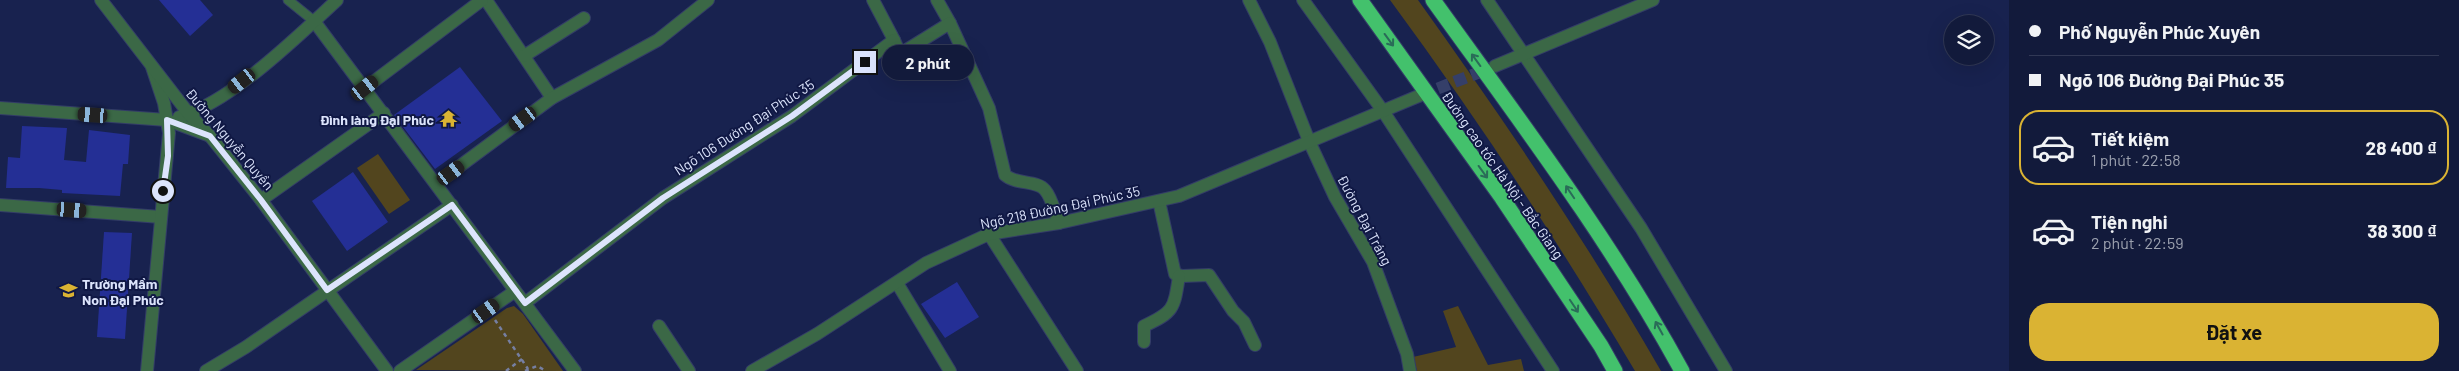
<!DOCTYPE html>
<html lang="vi">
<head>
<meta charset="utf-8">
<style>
	body { margin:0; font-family:Barlow,sans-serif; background:#1b2342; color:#f1f3f6; height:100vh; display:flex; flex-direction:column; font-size:19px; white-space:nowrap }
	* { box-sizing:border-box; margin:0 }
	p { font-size:16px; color:#9ca1af }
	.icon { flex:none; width:28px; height:28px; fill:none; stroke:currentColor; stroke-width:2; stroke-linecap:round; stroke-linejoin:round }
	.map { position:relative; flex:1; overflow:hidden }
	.sheet { display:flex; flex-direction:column; background:#121a3b; width:450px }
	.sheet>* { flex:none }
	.guide { display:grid; align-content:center; height:110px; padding:0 20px; background:#121a3b }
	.controls { position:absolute; left:1944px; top:15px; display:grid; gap:10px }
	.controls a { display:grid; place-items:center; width:50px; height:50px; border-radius:50%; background:#121a3b; box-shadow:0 5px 20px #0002,0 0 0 1px #313855; font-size:25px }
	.end { position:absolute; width:22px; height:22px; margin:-11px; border:6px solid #dce4fc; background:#111; box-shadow:0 0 0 2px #111 }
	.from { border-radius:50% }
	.bubble { position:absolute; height:35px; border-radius:18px; background:#121a3b; box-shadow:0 5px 20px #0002,0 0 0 1px #313855; font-size:16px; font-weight:700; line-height:35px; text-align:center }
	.car { position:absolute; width:15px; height:30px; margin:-15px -8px; border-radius:6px; box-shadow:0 0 4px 1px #0007; background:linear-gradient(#222 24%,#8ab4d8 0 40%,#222 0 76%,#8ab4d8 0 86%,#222 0) }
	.guide b { display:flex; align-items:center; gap:18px; height:48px; font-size:19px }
	.guide b+b { border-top:1px solid #313855 }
	.guide i { width:12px; height:12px; background:#f1f3f6 }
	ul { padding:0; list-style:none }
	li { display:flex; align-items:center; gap:15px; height:75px; margin:0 10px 8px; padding:0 10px; border:2px solid transparent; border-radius:20px }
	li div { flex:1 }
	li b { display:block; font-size:19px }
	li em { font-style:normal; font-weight:700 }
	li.selected { border-color:#dab333 }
	li>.icon { width:45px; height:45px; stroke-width:1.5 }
	.cta { display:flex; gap:10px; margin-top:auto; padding:10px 20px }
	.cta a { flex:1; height:58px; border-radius:20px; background:#dab333; color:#111; font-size:20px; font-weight:700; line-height:58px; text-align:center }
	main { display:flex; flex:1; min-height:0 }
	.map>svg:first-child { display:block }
</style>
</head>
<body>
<main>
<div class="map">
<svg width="2009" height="371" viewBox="0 0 2009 371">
	<rect width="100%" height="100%" fill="#18224f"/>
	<g fill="#52451e">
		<path d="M1390,0h28c86,120 169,242 243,371h-26c-76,-128 -157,-252 -245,-371z"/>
		<polygon points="378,154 410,200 389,214 357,168"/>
		<polygon points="514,306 523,314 563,371 416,370 507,308"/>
		<polygon points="1458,306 1488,365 1521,359 1524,371 1417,371 1413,357 1456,347 1443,311"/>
	</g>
	<g fill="#242f95">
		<polygon points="159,0 200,0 213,15 190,36"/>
		<polygon points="460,67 502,121 435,169 394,115"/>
		<polygon points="22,126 67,128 64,160 86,162 89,130 130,135 128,164 123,164 120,196 62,193 62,190 39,188 6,188 8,157 20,158"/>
		<polygon points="353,172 388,222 347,251 312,201"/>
		<polygon points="104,232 132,233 125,339 97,337"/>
		<polygon points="957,282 979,317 945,338 921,304"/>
	</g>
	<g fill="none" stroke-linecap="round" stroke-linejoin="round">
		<polyline stroke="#353f69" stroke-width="12" stroke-dasharray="12 6" stroke-linecap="butt" points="1421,95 1493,67"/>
		<defs>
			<polyline id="service" points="288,0 314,21"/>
			<g id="minor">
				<polyline points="486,0 552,98"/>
				<polyline points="873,0 894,40"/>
				<polyline points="937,0 950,23"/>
				<polyline points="1249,0 1270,42 1309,141 1335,197 1373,262 1407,354 1410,371"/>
				<polyline points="1303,0 1383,111 1553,371"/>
				<polyline points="1487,0 1641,228 1726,371"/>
				<polyline points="314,21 575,371"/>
				<polyline points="524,56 584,18"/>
				<polyline points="1495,66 1653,0"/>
				<polyline points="365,88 482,0"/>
				<polyline points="0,108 167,120 210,136"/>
				<path d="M179,117c52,-15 118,-80 158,-117"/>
				<polyline points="437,183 552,98 658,40 708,0"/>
				<polyline points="261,200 384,113"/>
				<polyline points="1159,201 1175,274 1182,276 1209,275 1233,311 1244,322 1255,345"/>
				<polyline points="0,205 161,217"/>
				<polyline points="989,234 1077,371"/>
				<polyline points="897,283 950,371"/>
				<path d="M525,303l138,-105 129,-82 102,-76 6,14 50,-31 39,85 16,67c11,10 32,5 40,15 7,8 10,23 14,33"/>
				<polyline points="659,326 689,371"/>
				<path d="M1144,342v-16c30,-14 30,-17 35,-50"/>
				<polyline points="147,371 169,133 164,103 152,67"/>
				<polyline points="206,371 246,347 452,205"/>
				<polyline points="400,371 515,291"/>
				<polyline points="752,371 817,334 926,263 989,234 1059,223 1179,196 1421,95"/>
			</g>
			<polyline id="tertiary" points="101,0 189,114 210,136 261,200 387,371"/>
			<g id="motorway">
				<polyline points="1360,0 1502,198 1601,346 1615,371"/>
				<path d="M1433,0c87,121 178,241 249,371"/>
			</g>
		</defs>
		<use href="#service" stroke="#333d67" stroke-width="11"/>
		<use href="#minor" stroke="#333d67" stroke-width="14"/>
		<use href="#tertiary" stroke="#333d67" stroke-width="14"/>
		<use href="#motorway" stroke="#333d67" stroke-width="17"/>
		<g stroke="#767fa2" stroke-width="2.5" stroke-dasharray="4 4" stroke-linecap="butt">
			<polyline points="495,320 528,369"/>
			<polyline points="506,371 522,359"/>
			<polyline points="525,371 537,366 546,371"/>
		</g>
		<use href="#service" stroke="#3b6846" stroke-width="9"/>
		<use href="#minor" stroke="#3b6846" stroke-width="12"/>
		<use href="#tertiary" stroke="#3b6846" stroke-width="12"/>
		<use href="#motorway" stroke="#43c16c" stroke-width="15"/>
	</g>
	<defs><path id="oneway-shaft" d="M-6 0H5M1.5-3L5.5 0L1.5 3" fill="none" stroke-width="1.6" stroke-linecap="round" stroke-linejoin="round" transform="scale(1.25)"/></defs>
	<g stroke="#2a6c58">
		<use href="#oneway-shaft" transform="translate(1389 40) rotate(54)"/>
		<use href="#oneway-shaft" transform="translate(1476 60) rotate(-126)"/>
		<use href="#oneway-shaft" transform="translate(1483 172) rotate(54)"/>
		<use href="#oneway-shaft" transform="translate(1570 192) rotate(-124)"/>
		<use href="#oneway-shaft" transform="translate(1574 306) rotate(56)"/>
		<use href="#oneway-shaft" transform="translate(1659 328) rotate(-119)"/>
	</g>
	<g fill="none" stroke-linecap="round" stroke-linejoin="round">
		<polyline stroke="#dce4fc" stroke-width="6" points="163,191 168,156 167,120 210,136 261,200 327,290 452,205 525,303 663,198 792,116 865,62"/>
	</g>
	<defs>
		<symbol id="temple-bare" viewBox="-9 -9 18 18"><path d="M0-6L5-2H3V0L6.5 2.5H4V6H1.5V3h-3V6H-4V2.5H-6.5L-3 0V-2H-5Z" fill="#dab333" stroke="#101844" stroke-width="2.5" paint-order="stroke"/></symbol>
		<symbol id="school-bare" viewBox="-9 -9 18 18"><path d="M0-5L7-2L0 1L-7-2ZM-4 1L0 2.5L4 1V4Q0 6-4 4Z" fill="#dab333" stroke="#101844" stroke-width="2.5" paint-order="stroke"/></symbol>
	</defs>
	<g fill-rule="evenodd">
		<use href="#temple-bare" x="436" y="106" width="25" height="25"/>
		<use href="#school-bare" x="56" y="278" width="25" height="25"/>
	</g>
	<g text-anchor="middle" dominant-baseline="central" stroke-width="4" stroke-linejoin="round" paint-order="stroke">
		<g font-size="14" font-weight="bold" fill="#dce4fc" stroke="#101844" text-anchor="end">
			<text x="434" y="119">Đình làng Đại Phúc</text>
			<text x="82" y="283" text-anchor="start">Trường Mầm<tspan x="82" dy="16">Non Đại Phúc</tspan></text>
		</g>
		<g font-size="14" fill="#dce4fc" stroke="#101844">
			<text transform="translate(744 127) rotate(-33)">Ngõ 106 Đường Đại Phúc 35</text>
			<text transform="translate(230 139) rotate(50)">Đường Nguyễn Quyền</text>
			<text transform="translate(1503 175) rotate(55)">Đường cao tốc Hà Nội - Bắc Giang</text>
			<text transform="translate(1060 207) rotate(-12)">Ngõ 218 Đường Đại Phúc 35</text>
			<text transform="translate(1365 220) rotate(62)">Đường Đại Tráng</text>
		</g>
	</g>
</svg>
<div class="controls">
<a><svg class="icon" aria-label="layers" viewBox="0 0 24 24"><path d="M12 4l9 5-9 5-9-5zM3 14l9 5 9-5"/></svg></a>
</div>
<i class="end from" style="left:163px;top:191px"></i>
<i class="end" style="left:865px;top:62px"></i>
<div class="bubble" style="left:882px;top:45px;width:92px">2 phút</div>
<i class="car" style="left:242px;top:81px;rotate:232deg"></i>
<i class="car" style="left:365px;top:88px;rotate:52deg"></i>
<i class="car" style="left:93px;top:115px;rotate:274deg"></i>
<i class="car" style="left:523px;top:119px;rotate:234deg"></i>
<i class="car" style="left:451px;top:173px;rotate:54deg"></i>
<i class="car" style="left:72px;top:210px;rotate:94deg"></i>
<i class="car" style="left:486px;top:311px;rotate:55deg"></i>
</div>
<section class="sheet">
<div class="guide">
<b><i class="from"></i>Phố Nguyễn Phúc Xuyên</b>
<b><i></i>Ngõ 106 Đường Đại Phúc 35</b>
</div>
<ul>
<li class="selected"><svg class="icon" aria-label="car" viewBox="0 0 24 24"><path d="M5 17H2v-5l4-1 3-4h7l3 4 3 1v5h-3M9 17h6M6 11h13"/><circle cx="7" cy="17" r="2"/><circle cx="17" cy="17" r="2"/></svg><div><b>Tiết kiệm</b><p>1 phút · 22:58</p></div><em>28 400 ₫</em></li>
<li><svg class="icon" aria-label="car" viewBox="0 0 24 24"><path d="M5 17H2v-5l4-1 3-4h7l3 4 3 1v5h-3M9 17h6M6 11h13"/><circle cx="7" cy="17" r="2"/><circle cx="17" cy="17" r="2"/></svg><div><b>Tiện nghi</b><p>2 phút · 22:59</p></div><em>38 300 ₫</em></li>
</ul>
<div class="cta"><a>Đặt xe</a></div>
</section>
</main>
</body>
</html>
